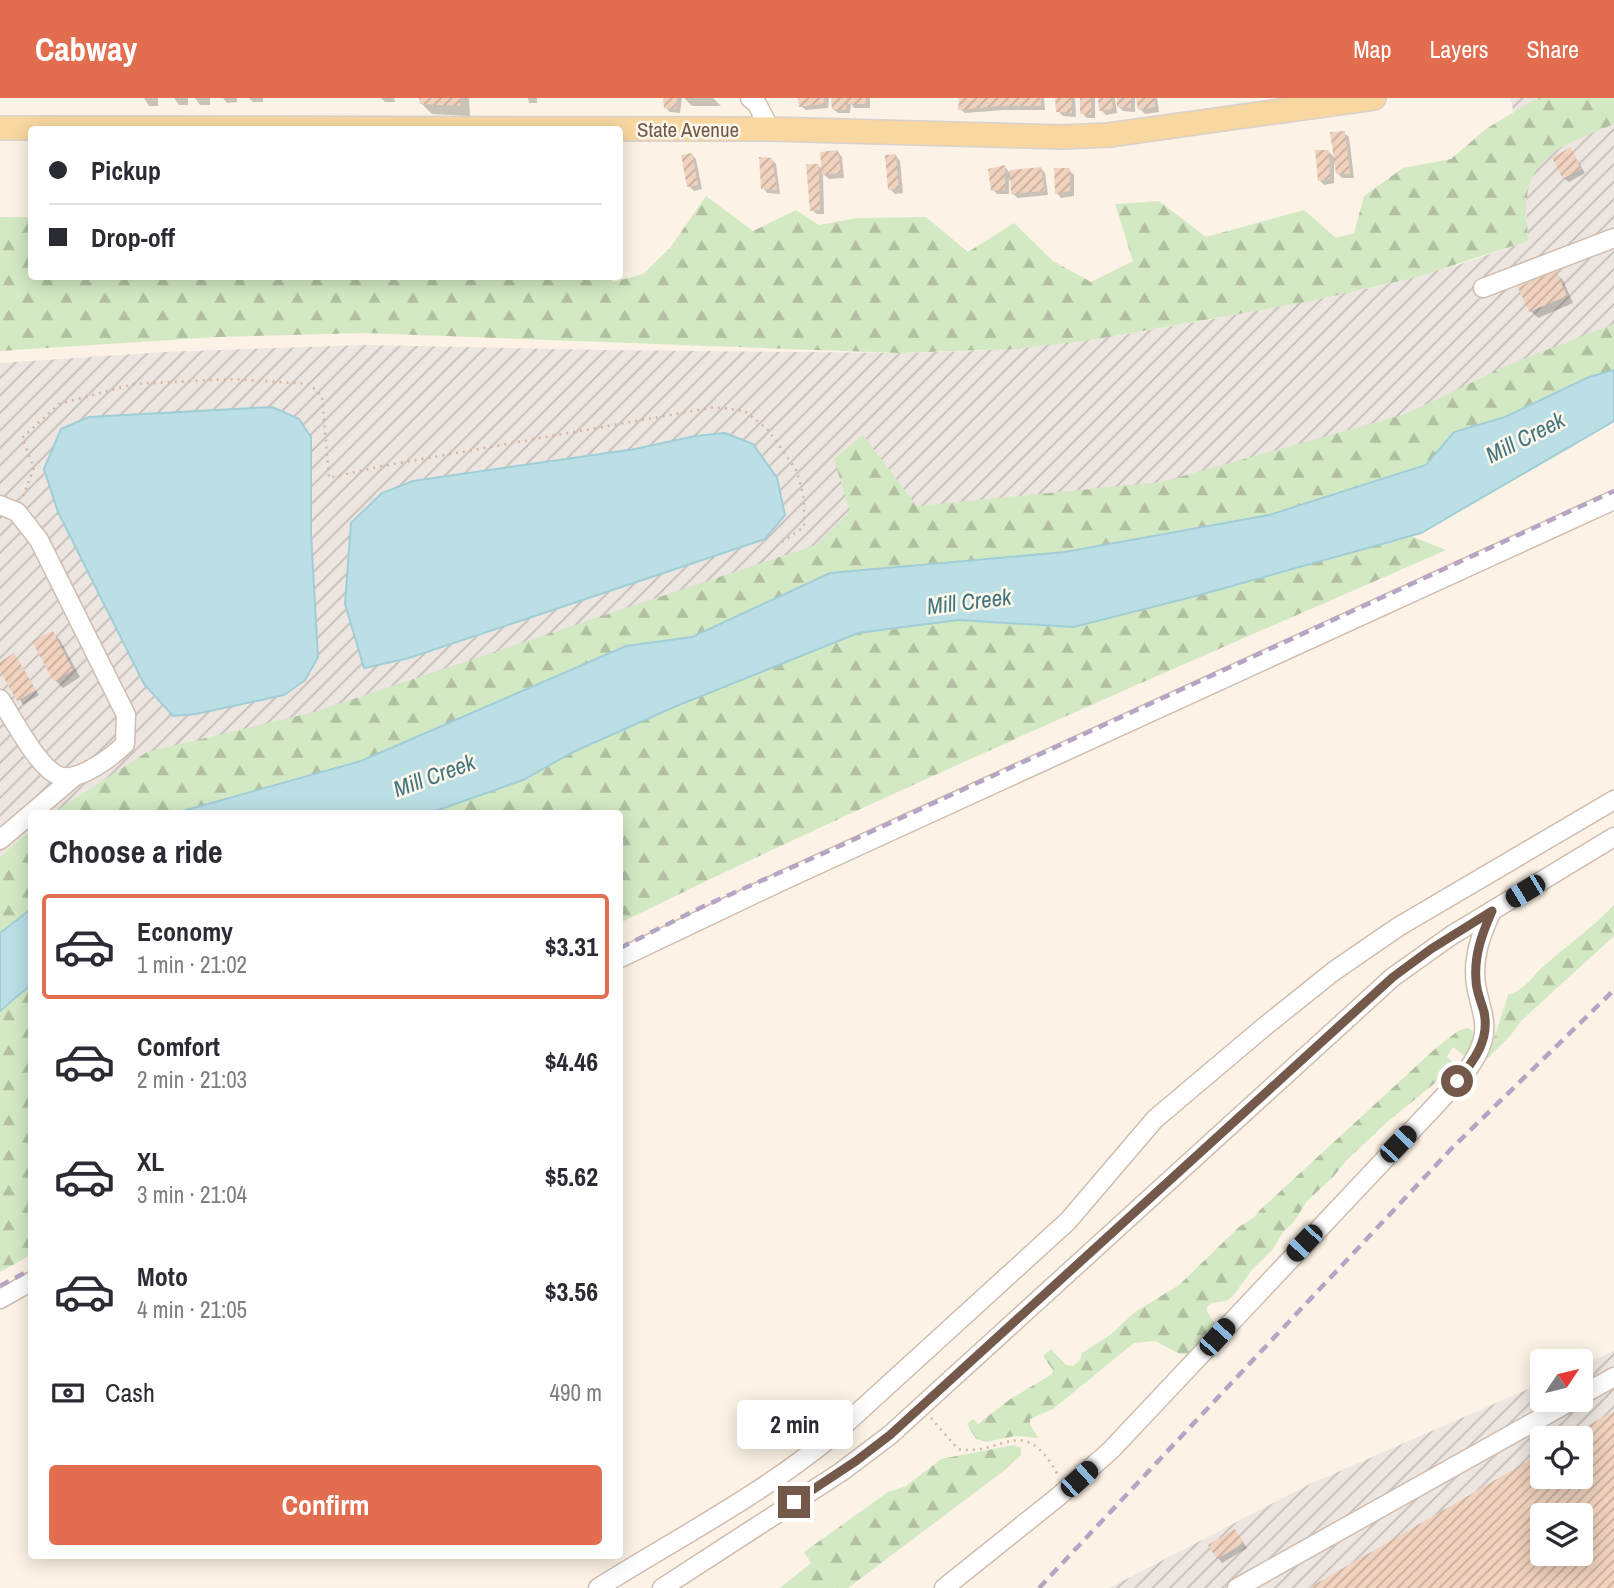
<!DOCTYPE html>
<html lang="en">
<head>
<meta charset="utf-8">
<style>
	body { margin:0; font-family:"Archivo Narrow",sans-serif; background:#f2f2f3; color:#2b2b33; height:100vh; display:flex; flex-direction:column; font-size:26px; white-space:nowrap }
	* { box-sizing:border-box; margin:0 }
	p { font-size:23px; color:#7c7c81 }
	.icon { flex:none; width:38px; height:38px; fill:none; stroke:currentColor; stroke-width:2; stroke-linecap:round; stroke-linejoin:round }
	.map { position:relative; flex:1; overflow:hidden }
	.side { position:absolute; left:28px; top:712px; width:595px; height:749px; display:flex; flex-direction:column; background:#fff; border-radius:7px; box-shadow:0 4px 18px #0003 }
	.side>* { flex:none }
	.top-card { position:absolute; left:28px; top:28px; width:595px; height:154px; border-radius:7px; box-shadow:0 4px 18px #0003; display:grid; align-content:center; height:154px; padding:0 21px; background:#fff }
	.needle { width:46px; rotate:55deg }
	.fabs { position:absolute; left:1530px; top:1251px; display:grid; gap:14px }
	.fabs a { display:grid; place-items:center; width:63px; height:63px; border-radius:7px; background:#fff; box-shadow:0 4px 18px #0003; font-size:35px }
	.end { position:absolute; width:32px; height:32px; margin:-16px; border:9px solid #74594b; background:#fff; box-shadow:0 0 0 4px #fff }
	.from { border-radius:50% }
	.bubble { position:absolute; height:49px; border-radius:7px; background:#fff; box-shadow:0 4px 18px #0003; font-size:23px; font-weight:800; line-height:49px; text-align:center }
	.car { position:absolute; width:21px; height:42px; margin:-21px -10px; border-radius:9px; box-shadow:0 0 5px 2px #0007; background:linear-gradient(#222 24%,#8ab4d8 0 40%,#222 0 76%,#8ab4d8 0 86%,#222 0) }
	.top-card b { display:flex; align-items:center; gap:24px; height:66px; font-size:26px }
	.top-card b+b { border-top:2px solid #e1e1e2 }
	.top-card i { width:18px; height:18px; background:#2b2b33 }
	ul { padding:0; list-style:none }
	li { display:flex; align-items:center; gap:21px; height:105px; margin:0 14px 10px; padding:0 7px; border:4px solid transparent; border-radius:7px }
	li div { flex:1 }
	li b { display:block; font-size:26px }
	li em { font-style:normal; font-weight:800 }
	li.on { border-color:#e26e4f }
	li>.icon { width:63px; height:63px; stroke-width:1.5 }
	h2 { padding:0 21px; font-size:32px; line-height:84px }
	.pay { display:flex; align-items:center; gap:18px; height:77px; padding:0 21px; font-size:26px }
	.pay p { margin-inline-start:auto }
	.action { display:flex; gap:14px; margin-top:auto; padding:14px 21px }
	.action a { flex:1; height:80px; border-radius:7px; background:#e26e4f; color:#fff; font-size:28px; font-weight:800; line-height:80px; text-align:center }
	header { display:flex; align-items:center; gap:42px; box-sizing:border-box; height:98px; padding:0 35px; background:#e26e4f; color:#fff }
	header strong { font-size:33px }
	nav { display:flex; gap:38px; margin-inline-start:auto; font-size:24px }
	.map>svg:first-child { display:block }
</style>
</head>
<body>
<header>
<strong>Cabway</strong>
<nav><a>Map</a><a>Layers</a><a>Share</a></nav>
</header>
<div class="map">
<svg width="1614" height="1490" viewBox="0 0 1614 1490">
	<defs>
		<pattern id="industrial-furrows" width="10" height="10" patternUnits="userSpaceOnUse" patternTransform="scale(1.75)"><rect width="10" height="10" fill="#ece5e0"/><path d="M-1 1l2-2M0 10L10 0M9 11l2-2" fill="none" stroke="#c4bdb8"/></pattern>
		<pattern id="forest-firs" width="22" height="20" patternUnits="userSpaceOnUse" patternTransform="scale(1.75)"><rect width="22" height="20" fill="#d3e9c4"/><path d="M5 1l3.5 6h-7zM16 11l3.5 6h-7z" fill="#b0c0a1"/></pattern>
		<pattern id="building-hatch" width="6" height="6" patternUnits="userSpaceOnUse" patternTransform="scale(1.75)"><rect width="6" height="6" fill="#f0d2be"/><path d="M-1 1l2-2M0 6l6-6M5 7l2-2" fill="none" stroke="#c7ad9c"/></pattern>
	</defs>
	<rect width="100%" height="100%" fill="#fcf3e6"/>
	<g fill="url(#industrial-furrows)" fill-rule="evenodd">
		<polygon points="1510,0 1614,0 1614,272 172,716 32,716 31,811 0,835 0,265 164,254 364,247 600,252 899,255 979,253 1098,241 1213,221 1380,188 1458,167 1528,143 1524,57"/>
		<path d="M1614,1253v237h-505l199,-103 234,-102v17h38v-34zM1542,1340h38v39h-38zM1542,1418h38v38h-38z"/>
	</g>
	<g fill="url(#forest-firs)">
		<path d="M1546,0h68v26c-38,17 -80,25 -87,73 -2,14 1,30 1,44l-111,36 -106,24 -213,38 -83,10 -116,4 -535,-20 -147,4 -217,14v-134h31l1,59h576l5,6 30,-8 27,-26 36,-52 47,35 43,-21 23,15 38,-7 69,-1 42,35 46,-29 39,38 38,21 42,-21 -18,-57 44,-3 47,36 98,-27 32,28 18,-5 10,-37 39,-28 48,-9 35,-30 48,-29z"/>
		<polygon points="1614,226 1614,272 1589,279 1505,319 1454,334 1426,367 1269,417 1065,454 830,475 692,539 626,548 361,663 172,716 51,716 147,654 314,614 818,446 850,414 834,361 863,337 917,408 1161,384 1406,316 1508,267"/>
		<path d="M1411,438l35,14c-277,121 -555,240 -826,373v-109h-193l96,-34 50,-28 101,-45 184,-74 100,-13 115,7 123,-31z"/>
		<polygon points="31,732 31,811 0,835 0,759"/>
		<path d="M1614,807v31l-93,85 -10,14 -30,30 12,-23 15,-47c18,-6 24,-19 38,-31 23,-20 47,-37 68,-59z"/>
		<polygon points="27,890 32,892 31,1157 0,1174 0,913"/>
		<polygon points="1467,930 1471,931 1474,938 1467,960 1453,949 1447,959 1457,967 1386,1025 1346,1063 1333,1079 1307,1103 1293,1125 1283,1134 1273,1151 1252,1172 1233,1198 1226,1203 1211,1205 1207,1209 1207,1214 1217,1228 1188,1256 1180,1256 1155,1243 1134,1245 1053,1311 1030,1321 1030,1326 1038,1340 1015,1338 986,1344 976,1341 967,1326 973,1321 978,1326 1009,1302 1052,1276 1053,1272 1043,1258 1051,1251 1066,1267 1073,1268 1080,1262 1082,1255 1110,1237 1135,1214 1179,1187 1239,1129 1253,1120 1260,1112 1437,949 1458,933"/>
		<polygon points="1013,1347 1021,1349 1021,1357 1005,1372 848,1490 780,1490 811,1465 804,1454 888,1394 906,1388 941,1361"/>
	</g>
	<g fill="#bbdfe5" stroke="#a1ced6" stroke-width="2">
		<polygon points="1614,272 1614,323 1421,435 1196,498 1073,529 958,522 858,535 674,609 573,654 523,682 427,716 172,716 361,663 626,548 692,539 830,475 1065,454 1269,417 1426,367 1454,334 1505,319 1589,279"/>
		<polygon points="272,309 299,321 311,339 311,436 318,559 305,582 284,597 196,616 173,618 144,586 58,414 44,371 61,331 89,319"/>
		<polygon points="725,335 753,346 777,380 785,417 765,441 409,560 364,570 345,506 351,425 382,395 413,383 635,351 695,338"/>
		<polygon points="31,811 31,892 27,890 0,913 0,835"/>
	</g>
	<g fill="#0003">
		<polygon points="144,0 158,0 158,8 149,8"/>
		<polygon points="174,0 188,0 188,7 179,7"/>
		<polygon points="195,0 210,0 210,7 200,7"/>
		<polygon points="223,0 237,0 237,4 227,5"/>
		<polygon points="249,0 263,0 263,4 253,4"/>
		<polygon points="381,0 394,0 395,4 385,4"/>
		<polygon points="421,0 469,0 470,18 432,16 421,5"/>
		<polygon points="528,0 537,0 537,5 529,5"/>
		<polygon points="665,0 682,0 680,15 670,14 665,9"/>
		<polygon points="684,0 713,0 721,8 692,8"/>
		<polygon points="800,0 829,0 828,10 806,12 801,8"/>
		<polygon points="833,0 870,0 870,10 854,10 851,6 850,15 838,15 833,11"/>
		<polygon points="960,0 1044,0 1045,12 1003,12 965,15 960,11"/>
		<polygon points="1057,0 1075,0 1076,19 1063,18 1058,13"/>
		<polygon points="1082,0 1095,0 1095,20 1087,20 1082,15"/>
		<polygon points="1100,0 1115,0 1117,15 1106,17 1101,12"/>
		<polygon points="1119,0 1135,0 1135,14 1123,13 1118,8"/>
		<polygon points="1138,0 1157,0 1159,14 1145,16 1140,11"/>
		<polygon points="1344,35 1349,39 1354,80 1342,80 1337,75 1336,66 1334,66 1334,85 1324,87 1320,83 1329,54 1336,61"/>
		<polygon points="1571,52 1585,75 1569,84 1564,80"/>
		<polygon points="838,54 842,59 844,80 829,81 823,76 824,116 817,116 812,112 818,67 824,73"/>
		<polygon points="691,56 696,61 702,91 694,93 689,88"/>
		<polygon points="896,58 900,63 903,95 895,96 890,91"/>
		<polygon points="771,61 776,66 780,96 767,95 763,90"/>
		<polygon points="1005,69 1009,74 1041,71 1045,75 1048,97 1018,100 1013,96 1012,82 1009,82 1009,96 997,96 993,92"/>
		<polygon points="1069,72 1074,77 1074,98 1061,100 1057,95"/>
		<polygon points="1555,175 1563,182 1573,205 1538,220 1531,213"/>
		<polygon points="52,535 60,542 80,579 63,590 56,583"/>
		<polygon points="13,557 39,597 23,607 0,569 0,566"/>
		<polygon points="1235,1433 1247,1450 1222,1465 1218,1460"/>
	</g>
	<g fill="url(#building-hatch)" fill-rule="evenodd">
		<polygon points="419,0 460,0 460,8 420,6"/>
		<polygon points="663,0 677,0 676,11 664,10"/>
		<polygon points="798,0 824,0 824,6 799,9"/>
		<polygon points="831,0 847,0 846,12 832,11"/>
		<rect x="848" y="0" width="18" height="6"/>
		<polygon points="959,0 1041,0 1041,8 998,8 958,12"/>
		<polygon points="1055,0 1071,0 1072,15 1056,14"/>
		<polygon points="1080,0 1091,0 1091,17 1080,16"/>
		<polygon points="1098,0 1112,0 1113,11 1099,13"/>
		<polygon points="1117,0 1131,0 1131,10 1117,9"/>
		<polygon points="1136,0 1154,0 1155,9 1138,12"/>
		<polygon points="1345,33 1350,76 1336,76 1330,34"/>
		<polygon points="1571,49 1581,71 1563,81 1552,60"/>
		<polygon points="838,52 841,75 822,77 820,54"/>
		<polygon points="1315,52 1329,52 1330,81 1318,83"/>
		<polygon points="692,55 698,87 687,89 681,57"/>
		<polygon points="896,56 899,91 888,92 885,57"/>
		<polygon points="759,59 772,60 777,92 761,91"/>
		<polygon points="806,66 819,66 820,112 810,113"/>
		<polygon points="1005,67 1005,92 991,93 988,71"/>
		<polygon points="1041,69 1045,93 1011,96 1010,72"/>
		<polygon points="1054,70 1070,70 1070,93 1055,96"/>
		<polygon points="1556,172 1567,198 1529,214 1518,189"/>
		<polygon points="53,533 73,572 54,584 32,543"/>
		<polygon points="14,555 36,592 17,603 0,573 0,564"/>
		<path d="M1614,1313v177h-305l233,-135v24h38v-39h-14zM1542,1418h38v38h-38z"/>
		<polygon points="1235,1431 1244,1445 1217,1461 1208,1447"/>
	</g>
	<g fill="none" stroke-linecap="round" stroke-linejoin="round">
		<defs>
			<g id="minor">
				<polyline points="750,0 757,6 770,31"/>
				<polyline points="1483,190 1614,140"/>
				<path d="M0,407l17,7 22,28 87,175 -1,29c-12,12 -47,39 -66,32 -21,-8 -46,-58 -59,-77"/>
				<polyline points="0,742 74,679"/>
				<polyline points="620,860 786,781 1614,402"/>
				<polyline points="0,1201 32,1183"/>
				<polyline points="1580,1298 1614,1279"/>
				<path d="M598,1490c78,-49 161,-92 232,-150l238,-217 87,-102 109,-92 70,-56 64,-44 216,-127"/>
				<polyline points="662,1490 841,1374 890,1337 1393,879 1452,837 1614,739"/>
				<path d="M944,1490l115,-92 52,-46 322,-342c16,-18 38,-37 47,-60 10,-23 0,-40 -4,-63 -4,-27 5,-51 16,-74"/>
				<polyline points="1237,1490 1573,1302"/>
			</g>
			<polyline id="major" points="0,30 770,31 1062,39 1109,37 1374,0"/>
		</defs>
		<use href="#minor" stroke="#cfbdaf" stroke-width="21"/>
		<use href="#major" stroke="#d8d1cd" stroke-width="26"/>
		<g stroke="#d5b5a1" stroke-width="2.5" stroke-dasharray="2 5" stroke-linecap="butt">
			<polyline points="23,398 34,370 22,340 59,306 134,286 234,281 309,286 322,298 329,380 377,369 715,309 745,313 768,332 797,373 804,401 804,429 782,444"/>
			<path d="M931,1320l27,31c45,8 65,-38 100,26"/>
		</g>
		<use href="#minor" stroke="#fff" stroke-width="18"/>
		<use href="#major" stroke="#f8d7a0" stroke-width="23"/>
		<g stroke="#b6a4c5" stroke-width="4.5" stroke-dasharray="10 7" stroke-linecap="butt">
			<polyline points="620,850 702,809 842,747 1614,393"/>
			<polyline points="0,1188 32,1171"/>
			<polyline points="1039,1490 1453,1049 1614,892"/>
		</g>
	</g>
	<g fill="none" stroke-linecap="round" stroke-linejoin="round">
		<path stroke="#74594b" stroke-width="9" d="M794,1404l62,-41 34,-26 503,-458 38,-28 61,-38c-10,23 -18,44 -16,69 0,11 5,21 8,32 6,28 -10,49 -27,69"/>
	</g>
	<g text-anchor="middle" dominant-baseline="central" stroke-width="5" stroke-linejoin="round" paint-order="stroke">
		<g font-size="21" fill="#74594b" stroke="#fef7ec">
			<text x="688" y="31">State Avenue</text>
		</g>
		<g font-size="23" font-style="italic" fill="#437680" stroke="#fef7ec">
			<text transform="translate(1525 339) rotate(-27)">Mill Creek</text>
			<text transform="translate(969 503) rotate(-7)">Mill Creek</text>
			<text transform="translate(434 677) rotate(-20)">Mill Creek</text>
		</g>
	</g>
</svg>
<div class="fabs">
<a><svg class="needle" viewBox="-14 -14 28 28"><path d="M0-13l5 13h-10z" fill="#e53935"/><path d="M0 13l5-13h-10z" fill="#7c7c81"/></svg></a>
<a><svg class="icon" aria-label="locate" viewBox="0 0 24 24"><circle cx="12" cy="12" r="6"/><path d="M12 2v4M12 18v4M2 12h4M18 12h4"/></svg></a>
<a><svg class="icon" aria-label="layers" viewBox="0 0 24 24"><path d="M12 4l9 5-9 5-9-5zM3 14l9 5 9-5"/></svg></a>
</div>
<i class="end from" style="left:1457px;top:983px"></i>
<i class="end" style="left:794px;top:1404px"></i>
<div class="bubble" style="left:737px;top:1302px;width:116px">2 min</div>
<i class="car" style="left:1525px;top:793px;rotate:239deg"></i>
<i class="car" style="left:1398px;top:1046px;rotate:44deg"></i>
<i class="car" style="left:1304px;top:1145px;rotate:223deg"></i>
<i class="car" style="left:1217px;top:1239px;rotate:42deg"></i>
<i class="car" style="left:1079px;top:1381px;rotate:48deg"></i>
<div class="top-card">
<b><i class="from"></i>Pickup</b>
<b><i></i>Drop-off</b>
</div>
<section class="side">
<h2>Choose a ride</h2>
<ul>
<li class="on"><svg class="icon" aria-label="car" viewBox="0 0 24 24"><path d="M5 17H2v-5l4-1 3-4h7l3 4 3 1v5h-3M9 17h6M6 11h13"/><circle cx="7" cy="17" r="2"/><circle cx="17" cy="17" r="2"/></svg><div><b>Economy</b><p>1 min · 21:02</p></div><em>$3.31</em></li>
<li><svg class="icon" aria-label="car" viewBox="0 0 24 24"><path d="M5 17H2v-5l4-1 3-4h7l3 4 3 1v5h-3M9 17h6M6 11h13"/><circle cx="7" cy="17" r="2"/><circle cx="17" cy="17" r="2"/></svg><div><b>Comfort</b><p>2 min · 21:03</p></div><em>$4.46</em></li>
<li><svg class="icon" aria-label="car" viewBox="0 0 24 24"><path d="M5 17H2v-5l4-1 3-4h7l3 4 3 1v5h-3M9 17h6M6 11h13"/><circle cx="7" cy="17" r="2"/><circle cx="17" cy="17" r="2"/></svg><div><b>XL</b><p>3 min · 21:04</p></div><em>$5.62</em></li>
<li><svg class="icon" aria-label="car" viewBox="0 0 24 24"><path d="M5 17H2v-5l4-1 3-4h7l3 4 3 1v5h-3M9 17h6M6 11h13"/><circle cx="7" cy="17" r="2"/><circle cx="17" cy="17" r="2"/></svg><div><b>Moto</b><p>4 min · 21:05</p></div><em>$3.56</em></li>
</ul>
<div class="pay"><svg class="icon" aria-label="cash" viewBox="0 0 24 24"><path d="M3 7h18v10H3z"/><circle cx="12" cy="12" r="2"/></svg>Cash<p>490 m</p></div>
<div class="action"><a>Confirm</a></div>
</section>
</div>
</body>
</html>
